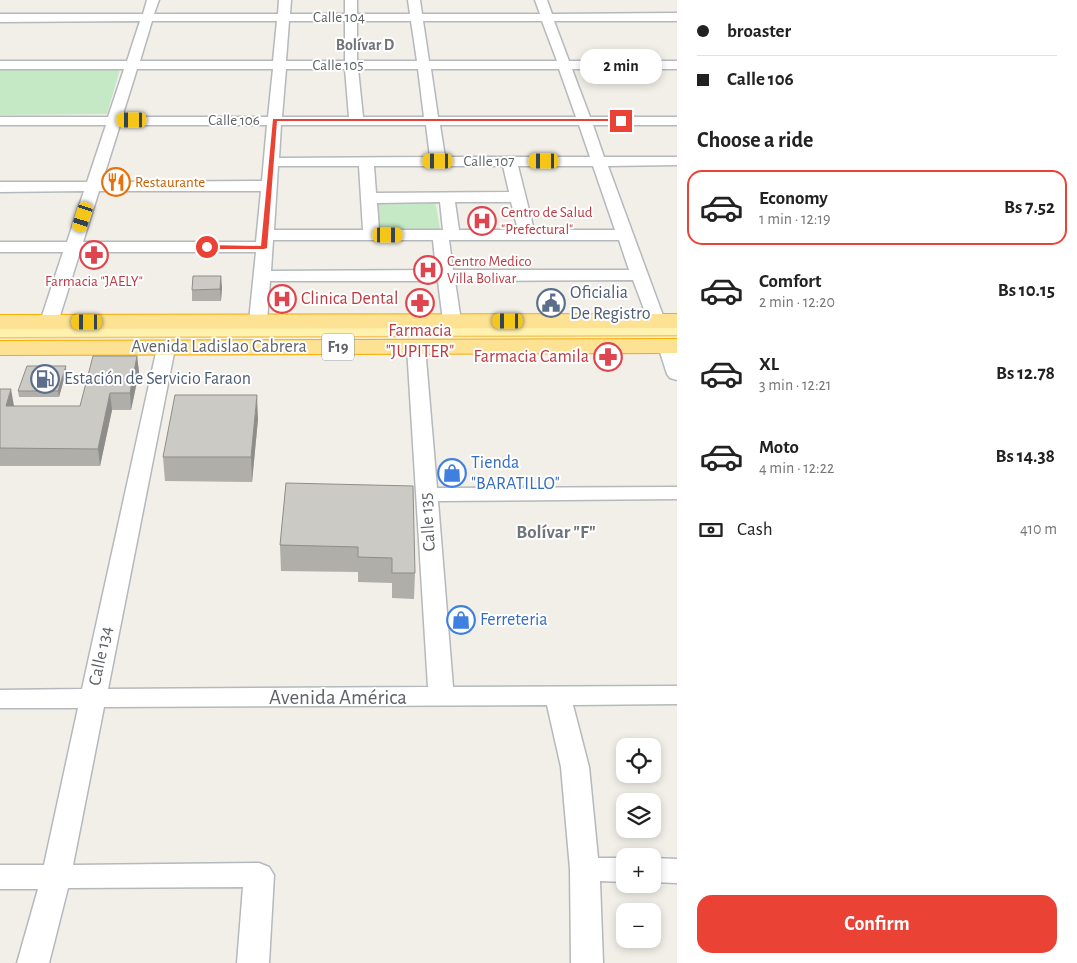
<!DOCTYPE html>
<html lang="en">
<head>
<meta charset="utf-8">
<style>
	body { margin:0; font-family:"Alegreya Sans",sans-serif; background:#f2f2f2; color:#222; height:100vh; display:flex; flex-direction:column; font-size:19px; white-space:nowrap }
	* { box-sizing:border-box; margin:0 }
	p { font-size:16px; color:#767676 }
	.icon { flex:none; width:28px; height:28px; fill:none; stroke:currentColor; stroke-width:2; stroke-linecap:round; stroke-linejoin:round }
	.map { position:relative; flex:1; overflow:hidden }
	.drawer { display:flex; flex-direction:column; background:#fff; width:400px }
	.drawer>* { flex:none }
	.top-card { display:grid; align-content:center; height:110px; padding:0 20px; background:#fff }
	.fabs { position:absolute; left:616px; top:738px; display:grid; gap:10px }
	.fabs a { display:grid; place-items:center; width:45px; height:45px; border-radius:10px; background:#fff; box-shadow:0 2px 8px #0003; font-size:25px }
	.end { position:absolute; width:22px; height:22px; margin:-11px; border:6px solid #ea4335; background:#fff; box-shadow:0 0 0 2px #fff }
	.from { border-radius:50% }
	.bubble { position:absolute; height:35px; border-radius:15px; background:#fff; box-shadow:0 2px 8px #0003; font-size:16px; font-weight:600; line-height:35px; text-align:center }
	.car { position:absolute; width:15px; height:30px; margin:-15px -8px; border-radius:6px; box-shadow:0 0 4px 1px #0007; background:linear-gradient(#f5c518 24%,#345 0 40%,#f5c518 0 76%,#345 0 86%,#f5c518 0) }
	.top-card b { display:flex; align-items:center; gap:18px; height:48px; font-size:19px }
	.top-card b+b { border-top:1px solid #e0e0e0 }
	.top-card i { width:12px; height:12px; background:#222 }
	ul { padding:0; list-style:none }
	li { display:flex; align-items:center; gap:15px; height:75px; margin:0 10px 8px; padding:0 10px; border:2px solid transparent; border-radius:15px }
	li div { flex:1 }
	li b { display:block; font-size:19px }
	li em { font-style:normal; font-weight:600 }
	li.active { border-color:#ea4335 }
	li>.icon { width:45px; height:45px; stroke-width:1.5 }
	h2 { padding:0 20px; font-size:22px; line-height:60px }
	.pay { display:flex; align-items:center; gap:12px; height:55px; padding:0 20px; font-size:19px }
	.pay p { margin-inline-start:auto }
	.button { display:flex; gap:10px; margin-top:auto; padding:10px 20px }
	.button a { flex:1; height:58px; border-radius:15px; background:#ea4335; color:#fff; font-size:20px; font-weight:600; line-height:58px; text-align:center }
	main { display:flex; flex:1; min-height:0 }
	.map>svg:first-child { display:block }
</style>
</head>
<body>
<main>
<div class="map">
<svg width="677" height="963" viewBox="0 0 677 963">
	<rect width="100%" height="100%" fill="#f1efe8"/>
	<g fill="#c5e8c5">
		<polygon points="0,66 121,66 107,114 0,115"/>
		<polygon points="373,200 435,200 440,229 376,230"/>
	</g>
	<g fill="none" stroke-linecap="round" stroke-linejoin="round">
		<defs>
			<g id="minor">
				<path d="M147,0h12l-5,14h124l1,-14h12l-1,14h55v-14h12v14h53l-2,-14h12l2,14h118l-5,-14h12l5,14 125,-1v8h-123l15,40h108v8h-105l18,48h87v8h-84l11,32h73v8l-69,1 57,155 -3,4h-12l-17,-45 -178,1 6,40 -3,4h-12l-3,-4 -5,-40h-168l-3,40 -3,4h-12l-3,-4 7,-69h-176l-22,70 -3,4h-12l-3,-4 23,-70h-63v-10h67l17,-51 -84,1v-10h87l19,-57h-106v-8h108l16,-48h-124v-8h127l13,-40 -140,1v-8h143zM152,21h125l-4,40h-133zM289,21h56v40h-59zM357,21h54l6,40h-60zM423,21h119l15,40h-128zM137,69h136l-5,48h-146zM286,69h59l4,48h-67zM358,69h60l6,48h-61zM431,69h128l17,48h-138zM120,125h147l-5,56 -160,1zM281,125h145l4,32 -151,1zM440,125h139l11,32h-145zM278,166h81l4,64h-89zM374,166h129l6,26 -133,1zM518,166h75l22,64h-81zM99,191h162l-5,51h-173zM440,202l3,28h-64l-2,-27zM455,202h56l7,28h-59zM273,240h160l3,30 -165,1zM449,240h170l10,30h-176z"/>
				<polygon points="667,340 674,342 677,348 677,380 670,378 667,374 658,346 660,342"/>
				<polygon points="416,341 423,343 425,347 437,488 677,487 677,499 438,501 453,687 677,686 677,704 573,705 589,767 598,858 625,858 625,882 600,881 603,963 571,963 570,869 561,767 547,705 104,707 73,865 259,863 269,867 274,875 269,963 237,963 243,887 68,888 49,963 17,963 38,889 0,889 0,865 44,865 78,708 0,708 0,690 82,689 157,348 159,344 173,344 175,348 108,689 428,687 407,347 409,343"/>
				<polygon points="652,858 677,859 677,883 652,882"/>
			</g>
			<polygon id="major" points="677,321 677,335 0,337 0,323"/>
			<g id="highway">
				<polygon points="677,314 677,328 0,329 0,315"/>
				<polygon points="677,339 677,353 0,355 0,341"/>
			</g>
		</defs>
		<use href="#minor" stroke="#b5b8bc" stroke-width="3"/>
		<use href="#major" stroke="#f2c960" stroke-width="3"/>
		<use href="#highway" stroke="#f9ab00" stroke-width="2"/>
		<use href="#minor" fill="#fff" fill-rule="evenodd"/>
		<use href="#major" fill="#fff2af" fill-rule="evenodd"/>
		<use href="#highway" fill="#fde293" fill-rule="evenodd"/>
	</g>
	<g fill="#afaea9">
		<polygon points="222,287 221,301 192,301 192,290"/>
		<polygon points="137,356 139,372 131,410 112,410 100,466 0,466 0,389 14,406 80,406"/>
		<polygon points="66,372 59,397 19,397 18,391"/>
		<polygon points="258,419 252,482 165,481 163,457"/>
		<polygon points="286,483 415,573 414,599 392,598 392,583 358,582 358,572 281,571 280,545"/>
	</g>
	<g fill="#8f8d8a">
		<polygon points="221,276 222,287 221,301 220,289"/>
		<polygon points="137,356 139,372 131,410 130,393"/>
		<polygon points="66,366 66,372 59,397 58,391"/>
		<polygon points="11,389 14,406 6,406"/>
		<polygon points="110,393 112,410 100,466 98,449"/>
		<polygon points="257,395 258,419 252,482 251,457"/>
	</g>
	<g fill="#cccac5" stroke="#8f8d8a">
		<polygon points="193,276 221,276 220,289 192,290"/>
		<polygon points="93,356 137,356 130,393 110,393 98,449 0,448 0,389 11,389 6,406 80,406"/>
		<polygon points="27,366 66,366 58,391 18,391"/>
		<polygon points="175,395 257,395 251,457 163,457"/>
		<polygon points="286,483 413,486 415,573 392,573 392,558 358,557 358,547 280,545"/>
	</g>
	<polygon fill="#ea4335" points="273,119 621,119 624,121 277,121 267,248 264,249 205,249 207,245 261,246"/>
	<defs>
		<symbol id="restaurant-ring" viewBox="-11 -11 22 22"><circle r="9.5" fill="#fff" stroke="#e8710a" stroke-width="1.5"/><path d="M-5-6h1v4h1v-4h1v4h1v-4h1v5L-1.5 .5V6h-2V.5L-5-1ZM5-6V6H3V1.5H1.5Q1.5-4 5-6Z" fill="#e8710a"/></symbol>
		<symbol id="hospital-ring" viewBox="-11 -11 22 22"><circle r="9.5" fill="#fff" stroke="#e0444e" stroke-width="1.5"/><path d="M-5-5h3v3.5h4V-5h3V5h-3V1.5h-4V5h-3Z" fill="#e0444e"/></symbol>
		<symbol id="pharmacy-ring" viewBox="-11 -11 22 22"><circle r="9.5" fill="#fff" stroke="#e0444e" stroke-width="1.5"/><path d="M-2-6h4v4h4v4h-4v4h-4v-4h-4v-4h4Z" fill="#e0444e"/></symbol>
		<symbol id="civic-ring" viewBox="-11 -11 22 22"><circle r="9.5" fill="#fff" stroke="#5c6f8a" stroke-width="1.5"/><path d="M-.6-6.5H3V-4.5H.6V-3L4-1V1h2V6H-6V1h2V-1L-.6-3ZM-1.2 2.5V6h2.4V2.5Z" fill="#5c6f8a"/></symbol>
		<symbol id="fuel-ring" viewBox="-11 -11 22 22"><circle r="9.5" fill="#fff" stroke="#5c6f8a" stroke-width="1.5"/><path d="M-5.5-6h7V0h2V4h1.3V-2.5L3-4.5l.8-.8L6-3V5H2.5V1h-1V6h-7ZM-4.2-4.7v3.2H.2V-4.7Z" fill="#5c6f8a"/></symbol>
		<symbol id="shop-ring" viewBox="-11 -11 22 22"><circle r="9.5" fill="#fff" stroke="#3f7fe0" stroke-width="1.5"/><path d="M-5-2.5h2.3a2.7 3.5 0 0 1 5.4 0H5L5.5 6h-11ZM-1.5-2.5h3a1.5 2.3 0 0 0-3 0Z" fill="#3f7fe0"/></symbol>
	</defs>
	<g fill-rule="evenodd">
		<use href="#restaurant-ring" x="100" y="166" width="32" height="32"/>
		<use href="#hospital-ring" x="466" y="205" width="32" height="32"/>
		<use href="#pharmacy-ring" x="78" y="239" width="32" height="32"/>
		<use href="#hospital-ring" x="412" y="254" width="32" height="32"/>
		<use href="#hospital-ring" x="266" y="283" width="32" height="32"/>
		<use href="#pharmacy-ring" x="404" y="287" width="32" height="32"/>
		<use href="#civic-ring" x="535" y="287" width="32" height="32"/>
		<use href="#pharmacy-ring" x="592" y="341" width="32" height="32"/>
		<use href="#fuel-ring" x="29" y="363" width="32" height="32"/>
		<use href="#shop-ring" x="436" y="457" width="32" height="32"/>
		<use href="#shop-ring" x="445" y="604" width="32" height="32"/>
	</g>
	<g text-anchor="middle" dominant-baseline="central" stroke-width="4" stroke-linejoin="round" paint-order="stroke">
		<g font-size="15" fill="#5f6368" stroke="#fff">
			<text x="339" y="17">Calle 104</text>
			<text x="338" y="65">Calle 105</text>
			<text x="234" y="120">Calle 106</text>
			<text x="489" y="161">Calle 107</text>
		</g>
		<g font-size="15" fill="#c56008" stroke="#fff" text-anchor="start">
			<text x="135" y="182">Restaurante</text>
		</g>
		<g font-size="15" fill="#be3a42" stroke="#fff" text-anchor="start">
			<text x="501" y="212">Centro de Salud<tspan x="501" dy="17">"Prefectural"</tspan></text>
			<text x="447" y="261">Centro Medico<tspan x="447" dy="17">Villa Bolivar</tspan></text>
			<text x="94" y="281" text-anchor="middle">Farmacia "JAELY"</text>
		</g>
		<g font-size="16" font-weight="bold" fill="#70757a" stroke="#fff">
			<text x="365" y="45">Bolívar D</text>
		</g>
		<rect fill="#fff" stroke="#8f9295" stroke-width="1" x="322" y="333.5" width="32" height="27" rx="4"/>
		<g font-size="16" font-weight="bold" fill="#5f6368">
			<text x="338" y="347">F19</text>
		</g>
		<g font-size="18" fill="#4e5e75" stroke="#fff" text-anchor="start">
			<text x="570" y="293">Oficialia<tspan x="570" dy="21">De Registro</tspan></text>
			<text x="64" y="379">Estación de Servicio Faraon</text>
		</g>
		<g font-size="18" fill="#be3a42" stroke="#fff" text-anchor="start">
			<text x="301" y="299">Clinica Dental</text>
			<text x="420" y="331" text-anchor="middle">Farmacia<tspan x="420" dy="21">"JUPITER"</tspan></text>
			<text x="589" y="357" text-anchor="end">Farmacia Camila</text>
		</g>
		<g font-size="18" fill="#5f6368" stroke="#fff">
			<text x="219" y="347">Avenida Ladislao Cabrera</text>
			<text transform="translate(428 522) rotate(-94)">Calle 135</text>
			<text transform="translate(101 656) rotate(-78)">Calle 134</text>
		</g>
		<g font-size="18" fill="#366cbe" stroke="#fff" text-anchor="start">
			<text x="471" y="463">Tienda<tspan x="471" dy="21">"BARATILLO"</tspan></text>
			<text x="480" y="620">Ferreteria</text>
		</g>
		<g font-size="19" font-weight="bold" fill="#70757a" stroke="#fff">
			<text x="556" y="532">Bolívar "F"</text>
		</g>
		<g font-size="21" fill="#5f6368" stroke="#fff">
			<text x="338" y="697">Avenida América</text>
		</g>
	</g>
</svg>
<div class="fabs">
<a><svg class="icon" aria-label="locate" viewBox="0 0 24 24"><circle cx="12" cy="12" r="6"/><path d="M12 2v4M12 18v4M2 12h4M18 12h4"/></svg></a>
<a><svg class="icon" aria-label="layers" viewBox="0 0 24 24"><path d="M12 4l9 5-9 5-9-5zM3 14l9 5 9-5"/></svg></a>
<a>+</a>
<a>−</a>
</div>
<i class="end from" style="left:207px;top:247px"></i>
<i class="end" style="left:621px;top:121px"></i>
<div class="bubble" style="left:580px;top:49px;width:82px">2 min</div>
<i class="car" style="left:132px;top:120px;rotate:270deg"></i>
<i class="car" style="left:438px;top:161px;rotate:270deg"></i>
<i class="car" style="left:544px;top:161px;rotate:270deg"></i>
<i class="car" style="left:83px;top:217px;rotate:198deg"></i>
<i class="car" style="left:388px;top:235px;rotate:90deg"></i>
<i class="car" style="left:508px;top:321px;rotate:270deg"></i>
<i class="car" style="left:87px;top:322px;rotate:270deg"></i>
</div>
<section class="drawer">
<div class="top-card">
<b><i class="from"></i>broaster</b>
<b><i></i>Calle 106</b>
</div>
<h2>Choose a ride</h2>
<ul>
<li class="active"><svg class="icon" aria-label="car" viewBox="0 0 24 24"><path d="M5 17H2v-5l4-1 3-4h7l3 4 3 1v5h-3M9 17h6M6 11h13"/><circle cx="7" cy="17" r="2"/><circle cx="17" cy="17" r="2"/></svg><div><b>Economy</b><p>1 min · 12:19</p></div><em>Bs 7.52</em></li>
<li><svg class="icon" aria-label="car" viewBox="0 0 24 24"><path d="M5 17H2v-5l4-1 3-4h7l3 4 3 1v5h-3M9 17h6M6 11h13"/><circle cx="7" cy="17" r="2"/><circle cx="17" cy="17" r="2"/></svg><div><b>Comfort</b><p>2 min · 12:20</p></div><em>Bs 10.15</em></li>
<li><svg class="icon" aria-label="car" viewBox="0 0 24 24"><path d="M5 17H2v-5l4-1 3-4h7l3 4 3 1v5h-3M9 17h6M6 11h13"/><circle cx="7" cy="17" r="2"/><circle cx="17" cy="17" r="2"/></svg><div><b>XL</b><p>3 min · 12:21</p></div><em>Bs 12.78</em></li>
<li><svg class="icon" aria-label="car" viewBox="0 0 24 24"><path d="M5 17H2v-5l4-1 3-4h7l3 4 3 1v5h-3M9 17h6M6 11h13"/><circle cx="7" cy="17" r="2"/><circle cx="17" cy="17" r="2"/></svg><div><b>Moto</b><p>4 min · 12:22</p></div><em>Bs 14.38</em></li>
</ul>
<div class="pay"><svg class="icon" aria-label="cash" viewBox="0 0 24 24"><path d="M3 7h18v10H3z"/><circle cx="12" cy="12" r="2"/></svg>Cash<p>410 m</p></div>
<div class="button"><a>Confirm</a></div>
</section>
</main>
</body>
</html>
